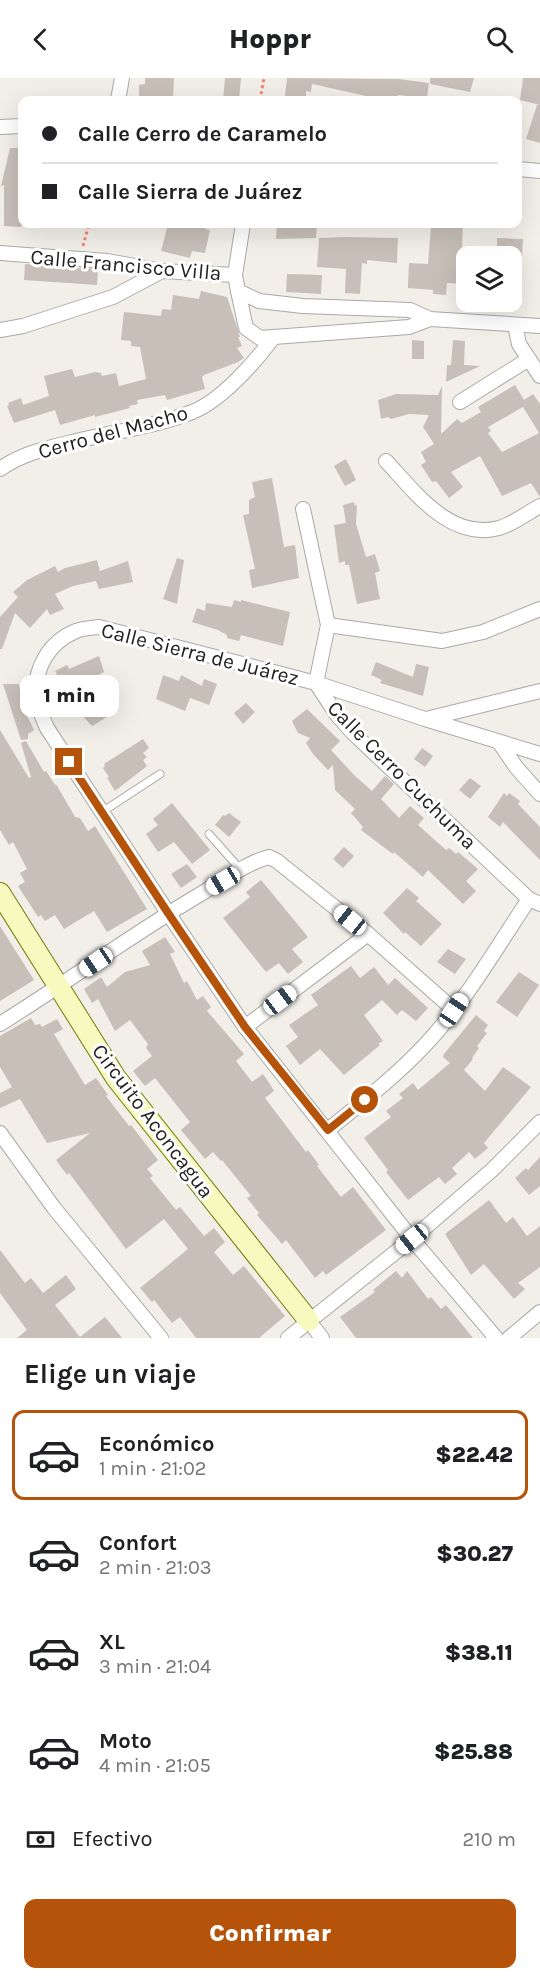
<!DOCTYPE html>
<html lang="es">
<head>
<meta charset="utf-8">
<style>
	body { margin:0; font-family:Karla,sans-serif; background:#f2f2f2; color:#202124; height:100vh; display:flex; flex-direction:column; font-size:22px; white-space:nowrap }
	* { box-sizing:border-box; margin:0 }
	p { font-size:20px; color:#757577 }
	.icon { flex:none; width:33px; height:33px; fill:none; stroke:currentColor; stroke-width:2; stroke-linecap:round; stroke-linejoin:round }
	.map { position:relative; height:1260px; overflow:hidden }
	.panel { display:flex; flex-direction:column; background:#fff; flex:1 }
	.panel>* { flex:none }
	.guide { position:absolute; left:18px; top:18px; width:504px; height:132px; border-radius:12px; box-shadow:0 6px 24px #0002; display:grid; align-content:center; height:132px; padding:0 24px; background:#fff }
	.buttons { position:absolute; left:456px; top:168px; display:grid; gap:12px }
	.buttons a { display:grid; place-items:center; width:66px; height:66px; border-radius:12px; background:#fff; box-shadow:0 6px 24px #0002; font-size:30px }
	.end { position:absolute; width:27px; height:27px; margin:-14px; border:8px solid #b45309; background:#fff; box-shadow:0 0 0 3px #fff }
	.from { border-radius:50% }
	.bubble { position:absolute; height:42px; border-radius:12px; background:#fff; box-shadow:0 6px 24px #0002; font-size:20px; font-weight:800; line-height:42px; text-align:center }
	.car { position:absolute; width:18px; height:36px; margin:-18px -9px; border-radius:8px; box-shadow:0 0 4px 2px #0007; background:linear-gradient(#fff 24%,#345 0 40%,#fff 0 76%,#345 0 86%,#fff 0) }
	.guide b { display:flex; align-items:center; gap:21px; height:57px; font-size:22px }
	.guide b+b { border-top:2px solid #e0e0e0 }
	.guide i { width:15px; height:15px; background:#202124 }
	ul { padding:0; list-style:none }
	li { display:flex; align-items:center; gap:18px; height:90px; margin:0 12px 9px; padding:0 12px; border:3px solid transparent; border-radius:12px }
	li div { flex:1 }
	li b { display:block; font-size:22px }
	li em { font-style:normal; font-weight:800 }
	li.current { border-color:#b45309 }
	li>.icon { width:54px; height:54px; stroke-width:1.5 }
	h2 { padding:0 24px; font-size:27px; line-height:72px }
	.pay { display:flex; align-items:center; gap:15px; height:66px; padding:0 24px; font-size:22px }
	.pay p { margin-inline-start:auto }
	.cta { display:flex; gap:12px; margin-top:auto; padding:12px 24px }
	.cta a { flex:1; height:69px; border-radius:12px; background:#b45309; color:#fff; font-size:24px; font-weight:800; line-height:69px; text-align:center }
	header { display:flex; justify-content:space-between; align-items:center; height:78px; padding:0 24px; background:#fff; font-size:27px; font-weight:800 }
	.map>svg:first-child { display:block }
</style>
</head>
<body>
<header><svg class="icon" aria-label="back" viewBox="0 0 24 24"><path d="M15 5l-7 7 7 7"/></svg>Hoppr<svg class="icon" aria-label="search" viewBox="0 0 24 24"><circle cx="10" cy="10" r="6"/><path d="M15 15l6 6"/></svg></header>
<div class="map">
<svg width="540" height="1260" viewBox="0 0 540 1260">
	<rect width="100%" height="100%" fill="#f2efe9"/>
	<g fill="#c7bfb8" fill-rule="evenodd">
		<polygon points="145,0 174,0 173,22 139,22 139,7 145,6"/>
		<polygon points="225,0 241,0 239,22 223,22"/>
		<polygon points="287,0 398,1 429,5 427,20 398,17 396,22 370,22 370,20 365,19 366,18 312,6 311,14 306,13 306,18 285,18"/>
		<polygon points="430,0 474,0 470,14 430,6"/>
		<polygon points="523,0 540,0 540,27 520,22"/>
		<polygon points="537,27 540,27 540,65 526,61"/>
		<polygon points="10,70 22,70 22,148 20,149 4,148 4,107 1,108"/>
		<polygon points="168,146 206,146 205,151 210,152 205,175 192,173 190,180 161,173"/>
		<polygon points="277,146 317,146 316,160 276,161"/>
		<polygon points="437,146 463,146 461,189 466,190 466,206 447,205 446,217 433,216 433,212 408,210 408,206 409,185 428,186 431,148 437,149"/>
		<polygon points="348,159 398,160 397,185 367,182 367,186 362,185 360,216 345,215 346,191 317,189 319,160"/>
		<polygon points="497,160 523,161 522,178 497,178"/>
		<polygon points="25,186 98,191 97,207 24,202"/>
		<polygon points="287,196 322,197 321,216 286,214"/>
		<polygon points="201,213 227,219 239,255 240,259 238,259 242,268 237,270 244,280 238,284 204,297 202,299 205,311 167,322 165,317 137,322 138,326 129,328 130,330 95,339 95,337 60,347 55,332 14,345 7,328 9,327 8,325 21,320 23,327 49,318 44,298 72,291 75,299 95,294 101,295 102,298 116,295 119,308 146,301 140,269 131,268 131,263 121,262 124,234 161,238 162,231 171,232 173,217 199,221"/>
		<polygon points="412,262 424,263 424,281 412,281"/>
		<polygon points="453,262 465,263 464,287 480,288 446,304 447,287 451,287"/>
		<path d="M515,307l9,15 9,-6 7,10v93l-9,-14 -29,13 -22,-40 -29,16 12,15 -14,11 -13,-17 -4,1 -11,-17 5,-3 -5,-10 13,-8 -11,-17 6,-12 -20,-1 -18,5 -3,-2 -7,2 -3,-19 18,-6 42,1 4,-9 -1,48 16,-15 5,4 19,-11 -3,-5zM523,329l16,26 -37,19 -14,-19 3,-2 -3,-4z"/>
		<polygon points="346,381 356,402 345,408 334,388"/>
		<polygon points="272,400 284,469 295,467 299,500 252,510 249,492 255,491 243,437 249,436 249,422 255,419 252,404"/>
		<polygon points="354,424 355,428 357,427 356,446 366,479 375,476 380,493 375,495 380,521 357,526 349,487 345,487 345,483 339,485 334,447 346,445 343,427"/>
		<polygon points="177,480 184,482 177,526 163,521"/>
		<polygon points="97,482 100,493 128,483 133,504 99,511 96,503 73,508 55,516 64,531 50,537 47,531 30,550 15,535 2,571 0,571 0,539 18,519 13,514 27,502 55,488 58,494 65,490"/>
		<polygon points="234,522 241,524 241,522 290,534 283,568 241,557 239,563 227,560 227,557 218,552 192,544 197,530 205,533 206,525 232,529"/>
		<polygon points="99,578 104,594 66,614 55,593 67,587 69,591"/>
		<polygon points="376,584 413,599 416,586 429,589 423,618 380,605 382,602 371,597"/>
		<polygon points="163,597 179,603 181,597 202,608 204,601 217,606 209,627 190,620 185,633 156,621"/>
		<polygon points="3,606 19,606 24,632 34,652 28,656 28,661 21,662"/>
		<polygon points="102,610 117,633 92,648 77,632"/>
		<polygon points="246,625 255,634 243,646 234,635"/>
		<polygon points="307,631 340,663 331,672 354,697 372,713 385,698 394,706 381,721 399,740 410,728 424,740 418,747 446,772 449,770 456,776 458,774 478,791 466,803 476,813 463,826 428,792 423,799 394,774 393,776 361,752 363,749 351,735 355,731 335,712 333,687 328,692 313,676 306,665 310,660 298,655 292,643"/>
		<polygon points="0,652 29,700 31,699 21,665 26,663 44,694 46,693 55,707 56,706 75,739 80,740 88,753 95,748 147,831 107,854 94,833 64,851 55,837 45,843 41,837 38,839 18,808 25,804 20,795 27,791 13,764 9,767 0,752"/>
		<polygon points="143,661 149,670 143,675 147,679 143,682 147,688 115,713 107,700 109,699 103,690 105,688 104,686"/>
		<polygon points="422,670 433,678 425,689 414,681"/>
		<polygon points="470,700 481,708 470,721 459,712"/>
		<polygon points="504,715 507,718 509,715 520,723 518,726 540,749 540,782 503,744 500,749 488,739"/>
		<polygon points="172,725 210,772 192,786 174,764 158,774 146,756 158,747 153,741"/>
		<polygon points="229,735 241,744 229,759 215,747 223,737 225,738"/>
		<polygon points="344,769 354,778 343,790 333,781"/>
		<polygon points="187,786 197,799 181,810 171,796"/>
		<polygon points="261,802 308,859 292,871 303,884 288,896 279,885 266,894 223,840 250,819 246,814"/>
		<polygon points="407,810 419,820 416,823 442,846 421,868 405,854 404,856 383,835"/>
		<polygon points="0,848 34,902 0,923"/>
		<polygon points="165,859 175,874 170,876 184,905 187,903 197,922 203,918 211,929 207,933 244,976 236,983 252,1004 263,996 270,1006 274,1013 265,1020 306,1074 308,1072 319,1087 317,1088 341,1119 353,1109 386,1152 326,1197 323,1193 315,1200 286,1162 282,1166 257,1137 259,1135 247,1120 251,1118 222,1082 221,1083 213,1074 205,1081 181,1052 190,1044 155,1000 145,1008 133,993 152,978 146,970 148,966 130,942 115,953 98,921 92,925 84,911 101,899 107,909 125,894 150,887 142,873"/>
		<polygon points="448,871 466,881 455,896 437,884"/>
		<polygon points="351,888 360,900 374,889 388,907 395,900 428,930 416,943 402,932 397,937 382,922 364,937 383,963 378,966 380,967 344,997 320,971 300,987 286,968 298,959 289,947 318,927 311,917"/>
		<polygon points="519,894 539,907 517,939 496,924"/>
		<polygon points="476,937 488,947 484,953 487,955 477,968 479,970 472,980 473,981 464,992 485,1013 503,989 531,1009 484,1065 488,1070 475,1081 469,1074 452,1090 457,1096 445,1106 439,1099 408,1122 386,1094 388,1092 364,1060 391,1039 386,1033 403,1020 399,1016 413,1005 418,1012 450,985 443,979 444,976"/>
		<polygon points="31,940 35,947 40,946 42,949 57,941 63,951 54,956 85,1007 96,1000 108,1017 106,1018 129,1048 131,1047 158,1082 147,1091 153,1098 150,1100 176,1132 180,1129 204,1158 214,1150 225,1164 214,1174 233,1197 244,1188 285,1238 259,1260 196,1260 180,1239 172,1245 154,1222 152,1224 140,1210 188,1171 164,1141 126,1171 69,1095 67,1097 56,1082 90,1055 47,1065 20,1021 0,1030 0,1015 12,1009 0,989 0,958"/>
		<polygon points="540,1079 540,1108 529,1117 515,1100 526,1090 528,1092"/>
		<polygon points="489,1122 506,1145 513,1139 527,1158 540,1148 540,1189 518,1205 525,1211 514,1221 484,1186 471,1197 445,1156"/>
		<polygon points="0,1172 25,1205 31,1200 43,1215 66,1197 76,1211 55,1227 80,1259 105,1239 122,1260 17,1260 27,1252 0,1215"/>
		<polygon points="396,1193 402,1200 407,1193 428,1221 431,1219 441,1231 446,1227 473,1260 356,1260 340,1239 375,1214 373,1212"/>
	</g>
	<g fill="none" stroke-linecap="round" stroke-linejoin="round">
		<defs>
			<g id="lane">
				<polyline points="102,734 160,696"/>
				<polyline points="209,756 241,792"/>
			</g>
			<g id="street">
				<polyline points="118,22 122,0"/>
				<polyline points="0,49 22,48"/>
				<polyline points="518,91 540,93"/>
				<polyline points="243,146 235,197 238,213 259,223 303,228 410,232 430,241 540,248"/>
				<polyline points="0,175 107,183 162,193 235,197"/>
				<polyline points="238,213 246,250 260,260 409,249 430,241"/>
				<polyline points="515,247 519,266 540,298"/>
				<polyline points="0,252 23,248 113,219 162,193"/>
				<polyline points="460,324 529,281"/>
				<path d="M386,383c29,31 64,80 113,67 14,-4 28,-15 41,-22"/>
				<path d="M0,391c21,-15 47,-21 72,-27 40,-10 82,-15 120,-30 29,-11 63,-50 81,-74"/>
				<polyline points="303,431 328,547 316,605 337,637 353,655 529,821 540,826"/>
				<polyline points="328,547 442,563 483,554 540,531"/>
				<polyline points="426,641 540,613"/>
				<polyline points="499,664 516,689 540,716"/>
				<path d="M0,946c69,-43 134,-91 204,-132 20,-12 42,-29 65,-35l8,4 91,73 86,76"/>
				<polyline points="245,949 368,856"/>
				<path d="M328,1052c33,-27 67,-53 97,-85 39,-41 72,-98 104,-146"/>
				<polyline points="0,1055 54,1130 161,1260"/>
				<polyline points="309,1243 322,1260"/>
				<polyline points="288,1260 412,1161 492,1092 540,1044"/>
				<path d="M496,1260l-84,-99 -167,-212 -77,-114 -121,-185c-4,-10 -10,-21 -11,-31 -2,-29 13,-55 40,-66 7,-3 15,-3 23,-4l217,56 109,36 115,35"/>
				<polyline points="509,1260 540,1234"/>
			</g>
			<polyline id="secondary" points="0,815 116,1000 309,1243"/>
		</defs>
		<use href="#lane" stroke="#a9a9a9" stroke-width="9"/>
		<use href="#street" stroke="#a9a9a9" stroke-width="16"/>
		<use href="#secondary" stroke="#707d05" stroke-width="22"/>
		<g stroke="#fa8072" stroke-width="3" stroke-dasharray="3 3" stroke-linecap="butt">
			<polyline points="260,22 264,0"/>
			<polyline points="83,168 89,146"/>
		</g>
		<use href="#lane" stroke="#fff" stroke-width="7"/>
		<use href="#street" stroke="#fff" stroke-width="14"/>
		<use href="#secondary" stroke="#f7fabf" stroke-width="20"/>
	</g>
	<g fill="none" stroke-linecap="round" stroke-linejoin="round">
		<polyline stroke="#b45309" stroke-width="8" points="69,684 168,835 245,949 328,1052 365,1022"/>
	</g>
	<g text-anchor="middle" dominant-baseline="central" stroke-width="6" stroke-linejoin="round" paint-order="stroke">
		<g font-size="21" fill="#222" stroke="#fff">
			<text transform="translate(126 187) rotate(5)">Calle Francisco Villa</text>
			<text transform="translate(113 354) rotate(-15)">Cerro del Macho</text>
			<text transform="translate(200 576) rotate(14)">Calle Sierra de Juárez</text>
			<text transform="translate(402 697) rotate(45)">Calle Cerro Cuchuma</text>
			<text transform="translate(153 1043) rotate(53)">Circuito Aconcagua</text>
		</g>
	</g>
</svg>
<div class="buttons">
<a><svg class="icon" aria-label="layers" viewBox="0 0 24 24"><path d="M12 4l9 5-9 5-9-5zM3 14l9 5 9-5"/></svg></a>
</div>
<i class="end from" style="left:365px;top:1022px"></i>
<i class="end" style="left:69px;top:684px"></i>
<div class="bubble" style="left:20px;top:597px;width:99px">1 min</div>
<i class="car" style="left:223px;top:803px;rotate:240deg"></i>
<i class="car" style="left:350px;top:842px;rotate:309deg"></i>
<i class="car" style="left:96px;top:884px;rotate:236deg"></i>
<i class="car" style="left:280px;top:922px;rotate:53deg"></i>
<i class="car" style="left:454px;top:932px;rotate:34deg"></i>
<i class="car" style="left:412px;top:1161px;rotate:231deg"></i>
<div class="guide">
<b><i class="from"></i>Calle Cerro de Caramelo</b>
<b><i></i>Calle Sierra de Juárez</b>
</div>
</div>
<section class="panel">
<h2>Elige un viaje</h2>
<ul>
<li class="current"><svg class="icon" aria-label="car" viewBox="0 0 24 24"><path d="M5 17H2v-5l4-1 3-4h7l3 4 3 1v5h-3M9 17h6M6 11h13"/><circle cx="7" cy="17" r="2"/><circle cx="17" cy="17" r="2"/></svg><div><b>Económico</b><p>1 min · 21:02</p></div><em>$22.42</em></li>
<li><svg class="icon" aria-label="car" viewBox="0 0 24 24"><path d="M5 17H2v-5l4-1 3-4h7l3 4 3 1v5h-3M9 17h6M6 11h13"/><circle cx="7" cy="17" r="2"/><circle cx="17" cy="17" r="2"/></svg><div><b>Confort</b><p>2 min · 21:03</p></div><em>$30.27</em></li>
<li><svg class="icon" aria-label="car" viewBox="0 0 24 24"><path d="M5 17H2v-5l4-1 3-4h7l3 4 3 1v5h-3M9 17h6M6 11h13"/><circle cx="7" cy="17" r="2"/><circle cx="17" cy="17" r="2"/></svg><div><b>XL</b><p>3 min · 21:04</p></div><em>$38.11</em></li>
<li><svg class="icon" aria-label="car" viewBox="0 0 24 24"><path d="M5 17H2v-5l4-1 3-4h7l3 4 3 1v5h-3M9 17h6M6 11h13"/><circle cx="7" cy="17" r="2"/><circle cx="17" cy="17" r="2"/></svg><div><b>Moto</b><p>4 min · 21:05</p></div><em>$25.88</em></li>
</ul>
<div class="pay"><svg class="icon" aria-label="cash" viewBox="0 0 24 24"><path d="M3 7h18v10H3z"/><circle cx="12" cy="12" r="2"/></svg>Efectivo<p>210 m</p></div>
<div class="cta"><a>Confirmar</a></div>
</section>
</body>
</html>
